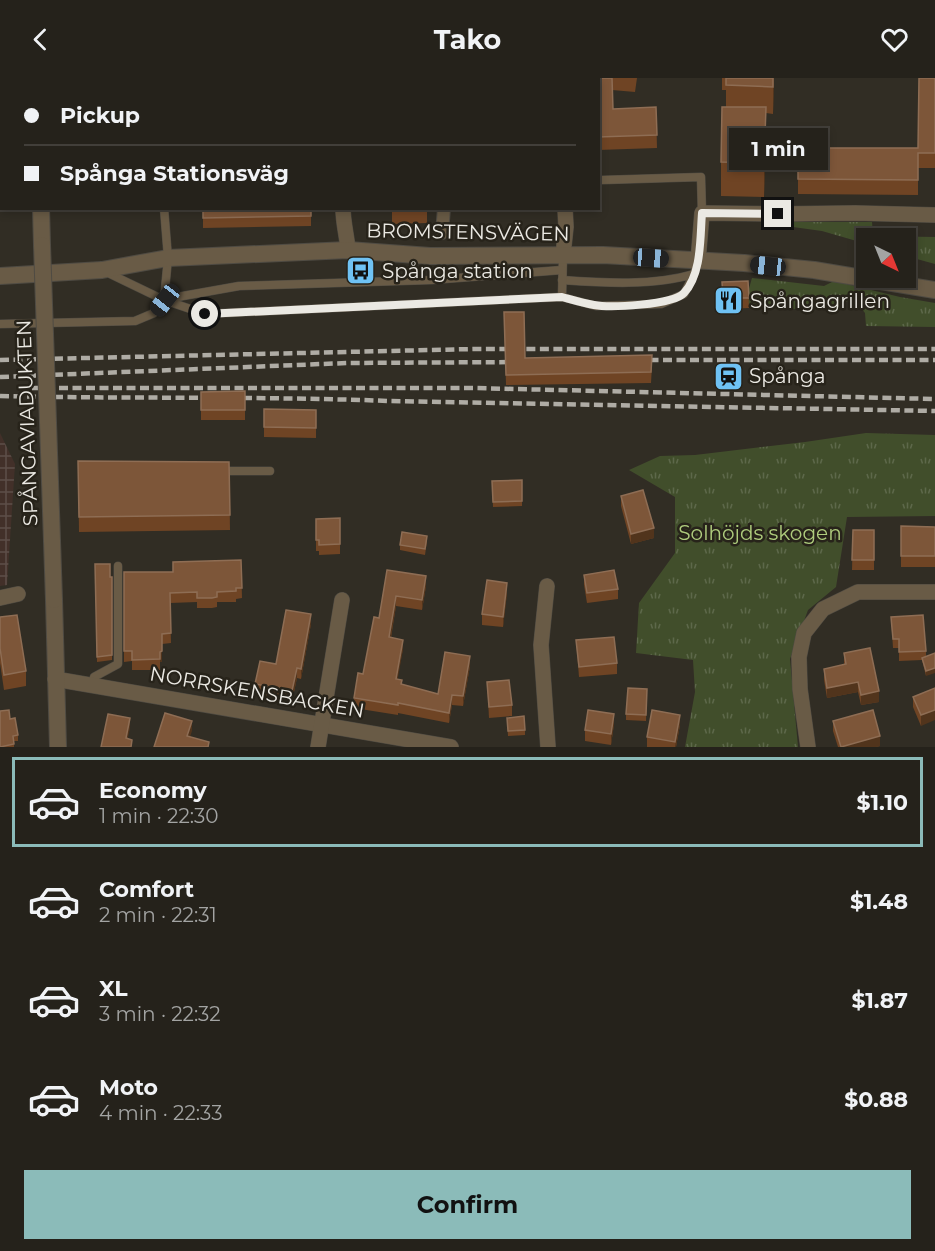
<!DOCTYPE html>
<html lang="en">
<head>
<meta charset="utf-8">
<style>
	body { margin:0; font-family:Montserrat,sans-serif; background:#312f28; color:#f1f3f6; height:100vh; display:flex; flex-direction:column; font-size:22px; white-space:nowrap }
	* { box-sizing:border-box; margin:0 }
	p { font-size:20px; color:#a3a4a3 }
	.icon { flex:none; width:33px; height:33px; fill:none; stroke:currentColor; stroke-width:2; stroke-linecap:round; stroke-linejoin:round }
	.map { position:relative; height:669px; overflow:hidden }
	.sheet { display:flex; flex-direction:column; background:#25221b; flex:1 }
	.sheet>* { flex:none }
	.guide { position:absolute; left:0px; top:0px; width:600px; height:132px; box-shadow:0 3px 9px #0003,0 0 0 2px #423f3a; display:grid; align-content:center; height:132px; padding:0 24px; background:#25221b }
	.needle { width:39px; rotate:137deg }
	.controls { position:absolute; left:856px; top:150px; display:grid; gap:12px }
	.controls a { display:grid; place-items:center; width:60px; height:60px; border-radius:0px; background:#25221b; box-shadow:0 3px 9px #0003,0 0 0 2px #423f3a; font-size:30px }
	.end { position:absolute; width:27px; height:27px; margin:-14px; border:8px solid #ebe9e3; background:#111; box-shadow:0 0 0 3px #111 }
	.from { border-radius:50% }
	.bubble { position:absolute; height:42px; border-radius:0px; background:#25221b; box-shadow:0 3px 9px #0003,0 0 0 2px #423f3a; font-size:20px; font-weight:700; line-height:42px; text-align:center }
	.car { position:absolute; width:18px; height:36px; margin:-18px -9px; border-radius:8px; box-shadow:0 0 4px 2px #0007; background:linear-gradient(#222 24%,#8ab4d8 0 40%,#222 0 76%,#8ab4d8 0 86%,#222 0) }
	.guide b { display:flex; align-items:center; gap:21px; height:57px; font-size:22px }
	.guide b+b { border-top:2px solid #423f3a }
	.guide i { width:15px; height:15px; background:#f1f3f6 }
	ul { padding:10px 0 0; list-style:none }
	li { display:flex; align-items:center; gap:18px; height:90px; margin:0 12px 9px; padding:0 12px; border:3px solid transparent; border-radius:0px }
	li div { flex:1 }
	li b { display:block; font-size:22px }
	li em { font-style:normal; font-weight:700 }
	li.current { border-color:#8bbbb9 }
	li>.icon { width:54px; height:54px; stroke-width:1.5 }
	.cta { display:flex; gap:12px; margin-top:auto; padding:12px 24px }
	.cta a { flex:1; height:69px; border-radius:0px; background:#8bbbb9; color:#111; font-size:24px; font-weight:700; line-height:69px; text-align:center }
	header { display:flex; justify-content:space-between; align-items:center; height:78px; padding:0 24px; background:#25221b; font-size:27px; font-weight:700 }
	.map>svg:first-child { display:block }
</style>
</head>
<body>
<header><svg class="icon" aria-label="back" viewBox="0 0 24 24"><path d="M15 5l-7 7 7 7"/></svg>Tako<svg class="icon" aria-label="heart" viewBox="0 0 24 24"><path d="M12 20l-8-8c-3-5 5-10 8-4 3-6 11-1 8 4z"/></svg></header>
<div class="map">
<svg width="935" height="669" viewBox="0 0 935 669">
	<defs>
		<pattern id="industrial-grid" width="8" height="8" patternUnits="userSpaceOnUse" patternTransform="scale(1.5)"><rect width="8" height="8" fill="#423029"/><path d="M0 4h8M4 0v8" fill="none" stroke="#5d4e48"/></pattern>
		<pattern id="grass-tufts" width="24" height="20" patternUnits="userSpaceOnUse" patternTransform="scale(1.5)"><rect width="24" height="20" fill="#414e2b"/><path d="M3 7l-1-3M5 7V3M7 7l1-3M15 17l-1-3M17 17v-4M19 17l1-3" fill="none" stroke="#5d684a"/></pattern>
	</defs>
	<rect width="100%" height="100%" fill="#312d24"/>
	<polygon fill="url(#industrial-grid)" points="0,355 15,386 7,507 0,508"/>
	<g fill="url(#grass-tufts)">
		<polygon points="793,144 872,144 873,158 935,159 935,186 906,178 906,160 867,160 867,166 822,153 793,149"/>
		<path d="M752,200l72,8 10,-5 66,16 35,6v24l-69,-1 -1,-13 -12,-15c-30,19 -71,9 -105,6v-12z"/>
		<polygon points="866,355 935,357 935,438 847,439 836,509 808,532 790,581 798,669 685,669 695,614 693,582 636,575 639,525 675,475 675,419 629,392 660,378 695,377 805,364"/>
	</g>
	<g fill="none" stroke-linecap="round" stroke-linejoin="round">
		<defs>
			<g id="service">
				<polyline points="234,0 234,2"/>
				<polyline points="193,2 195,0"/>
				<polyline points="602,102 701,99 702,135"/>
				<polyline points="106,194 164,222 205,236 562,219 596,228 661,226 684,216 694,196 698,183"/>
				<path d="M562,202c42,3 92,6 132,-6"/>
				<polyline points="562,219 563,177"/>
				<polyline points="166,221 239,208 431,202 562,192"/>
				<polyline points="0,246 135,243 154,235 164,222 168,180 164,130"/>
				<polyline points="219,393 270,393"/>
				<polyline points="93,607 94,599 118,586 118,488"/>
			</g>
			<g id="pedestrian">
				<polyline points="352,0 354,2"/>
				<polyline points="441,2 454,0"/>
				<polyline points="442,155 444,130"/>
			</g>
			<g id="minor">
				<polyline points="560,0 560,2"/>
				<path d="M343,130c0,15 4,28 5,42"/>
				<polyline points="563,177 566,149 565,130"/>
				<polyline points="698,183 702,135 778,136 855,135 935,137"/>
				<polyline points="547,508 541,567 548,669"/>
				<polyline points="0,520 18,516"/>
				<polyline points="55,601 451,669"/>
				<polyline points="318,669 342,522"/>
				<polyline points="808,669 800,611 799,579 804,555 823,531 858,514 935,514"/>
			</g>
			<g id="tertiary">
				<polyline points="38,0 38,2"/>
				<polyline points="41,130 42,167"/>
				<polyline points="0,198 102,192 168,180 348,172 430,178 603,177 744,185 814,192 935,212"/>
				<polyline points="54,522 58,669"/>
			</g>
		</defs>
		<use href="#service" stroke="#4f4b43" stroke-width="9"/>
		<use href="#pedestrian" stroke="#4f4b43" stroke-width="14"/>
		<use href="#minor" stroke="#4f4b43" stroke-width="16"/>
		<use href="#tertiary" stroke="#4f4b43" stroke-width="18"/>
		<use href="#service" stroke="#695b46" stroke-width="8"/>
		<use href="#pedestrian" stroke="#695b46" stroke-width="12"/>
		<use href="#minor" stroke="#695b46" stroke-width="15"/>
		<use href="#tertiary" stroke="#695b46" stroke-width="16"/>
		<g stroke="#afaca5" stroke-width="4.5" stroke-dasharray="9 4.5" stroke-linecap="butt">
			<polyline points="0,282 474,271 935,271"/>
			<polyline points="636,282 935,282"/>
			<polyline points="0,299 347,285 522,284"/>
			<polyline points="32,310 473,310 935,321"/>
			<path d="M0,318c130,3 260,0 390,5l545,10"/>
		</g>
		<defs>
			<polyline id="tertiary-bridge" points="42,167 54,522"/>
		</defs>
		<use href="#tertiary-bridge" stroke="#4f4b43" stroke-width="18" stroke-linecap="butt"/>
		<use href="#tertiary-bridge" stroke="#695b46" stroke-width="16"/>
	</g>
	<g fill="#6f4424">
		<polygon points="590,0 637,0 635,14 612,12 613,31 656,29 657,70 598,72 598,2"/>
		<polygon points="722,0 774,0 773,36 766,35 764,119 721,118 721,84 726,29 726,12 722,12"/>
		<polygon points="935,0 935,90 918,90 918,117 798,116 798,70 918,70"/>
		<polygon points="203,130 311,130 311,148 203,150"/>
		<polygon points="392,130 427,130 427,145 392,146"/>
		<polygon points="748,203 749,230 723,231 722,204"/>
		<polygon points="504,234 525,280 652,288 651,305 506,307"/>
		<polygon points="245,313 245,342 201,342 201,314"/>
		<polygon points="264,331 316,332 316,360 264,359"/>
		<polygon points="78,383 229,384 230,452 79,454"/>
		<polygon points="522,402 522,428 493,429 492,403"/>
		<polygon points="621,418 654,460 631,466 621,428"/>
		<polygon points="340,440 340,476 319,477 319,473 316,473 316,441"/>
		<polygon points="901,448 935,449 935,489 901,489"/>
		<polygon points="853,452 874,452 874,492 852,492"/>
		<polygon points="427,463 425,477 400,472 400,467"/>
		<polygon points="241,482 242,520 236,521 236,524 217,524 217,529 212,530 197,530 197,524 170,525 171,565 162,566 162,584 160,584 160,592 132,592 132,583 124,584 124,494 173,494"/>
		<polygon points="95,486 110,499 112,499 112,582 97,584"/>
		<polygon points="387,492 426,508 422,532 396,528 391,560 403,571 397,601 402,607 438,616 470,588 463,628 452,627 449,645 398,635 398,637 354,630 354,620 363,596 379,540"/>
		<polygon points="584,497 618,511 618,521 587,525 584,507"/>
		<polygon points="507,515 503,549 482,547 482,536"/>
		<polygon points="0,539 26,593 26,608 4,612 0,585"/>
		<polygon points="891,539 926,573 926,598 922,582 899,583 899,570 893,570"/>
		<polygon points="311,546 301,601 297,600 292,623 255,616 255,606 276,586"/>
		<polygon points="576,562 617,585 617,596 579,599"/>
		<polygon points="844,575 879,624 861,627 858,614 827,620 824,602 824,591 844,587"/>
		<polygon points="487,604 512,627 512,638 489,640"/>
		<polygon points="935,610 921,648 913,629 913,619"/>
		<polygon points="647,611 646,643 626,642 626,636"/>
		<polygon points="507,640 525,652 525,657 508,658"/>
		<polygon points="10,641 18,657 18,663 14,663 14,669 0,669"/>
		<polygon points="833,643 880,668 876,669 838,669 833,653"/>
		<polygon points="614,646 611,667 585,663 585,652"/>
		<polygon points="680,647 676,669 647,669 647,659"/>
	</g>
	<g fill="#51341c">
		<polygon points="773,0 774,0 773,36"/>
		<polygon points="766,29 766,64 764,119 764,85"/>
		<polygon points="654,450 654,460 631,466 631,456"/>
		<polygon points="426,498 426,508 422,532 422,522"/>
		<polygon points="507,505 507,515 503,549 503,539"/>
		<polygon points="396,518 396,528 389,569 389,559"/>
		<polygon points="311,536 311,546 301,601 301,591"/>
		<polygon points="403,562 403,571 396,611 396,601"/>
		<polygon points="162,573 162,584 160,584 160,574"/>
		<polygon points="470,578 470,588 463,628 463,618"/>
		<polygon points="297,590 297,600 292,623 292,613"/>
		<polygon points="935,590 935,595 926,598 926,593"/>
		<polygon points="858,604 858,614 827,620 827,610"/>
		<polygon points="879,613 879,624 861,627 861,617"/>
		<polygon points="452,617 452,627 449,645 449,635"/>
		<polygon points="935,632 935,642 921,648 921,637"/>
		<polygon points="614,636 614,646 611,667 611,656"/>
		<polygon points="680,637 680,647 676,669 675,669"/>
		<polygon points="130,640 130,650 126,669 126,660"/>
		<polygon points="192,643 192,653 187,668 187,658"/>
		<polygon points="880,658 880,668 876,669 841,669"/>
	</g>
	<g fill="#7d5639" stroke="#8e6d54" stroke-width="1.5">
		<polygon points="100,0 127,0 127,2 99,2"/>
		<polygon points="254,0 337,0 339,2 252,2"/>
		<polygon points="535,0 535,2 501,2 501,1"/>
		<polygon points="590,0 612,0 613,31 656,29 657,57 598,59 598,2 590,2"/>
		<polygon points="726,0 773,0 773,9 726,7"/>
		<polygon points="919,0 935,0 935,75 918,75 918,102 798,101 798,70 918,70"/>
		<polygon points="722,29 766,29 764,85 721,84"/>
		<polygon points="203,130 311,130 311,138 203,140"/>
		<polygon points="748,203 749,220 723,220 722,204"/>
		<polygon points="504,234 524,234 525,280 652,277 651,294 506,297"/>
		<polygon points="245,313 245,332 201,332 201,314"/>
		<polygon points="264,331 316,332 316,350 264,349"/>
		<polygon points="78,383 229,384 230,437 79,439"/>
		<polygon points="522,402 522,423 493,424 492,403"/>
		<polygon points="643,412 654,450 631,456 621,418"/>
		<polygon points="340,440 340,466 319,467 319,462 316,462 316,441"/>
		<polygon points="901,448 935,449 935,478 901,478"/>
		<polygon points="853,452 874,452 874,482 852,482"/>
		<polygon points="402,454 427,458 425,471 400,467"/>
		<polygon points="241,482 242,510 236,510 236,513 217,514 217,519 212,520 197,520 197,514 170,515 171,555 162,556 162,573 160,574 160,581 132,582 132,573 124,573 124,494 173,494 173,484"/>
		<polygon points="95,486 110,486 110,499 112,499 112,577 97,579"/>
		<polygon points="387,492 426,498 422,522 396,518 389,559 403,562 396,601 402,602 401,606 438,616 445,574 470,578 463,618 452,617 449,635 398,625 398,627 354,620 358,595 363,596 374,539 379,540"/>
		<polygon points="614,492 618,511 587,515 584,497"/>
		<polygon points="487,502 507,505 503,539 482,536"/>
		<polygon points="286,532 311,536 301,591 297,590 292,613 255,606 260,583 276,586"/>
		<polygon points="17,537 26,593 4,597 0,570 0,539"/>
		<polygon points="923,537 926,573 899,574 899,561 893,561 891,539"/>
		<polygon points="614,559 617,585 579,589 576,562"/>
		<polygon points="870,570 879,613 861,617 858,604 827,610 824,591 846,586 844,575"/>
		<polygon points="935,575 935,590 926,593 922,580"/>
		<polygon points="509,602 512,627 489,629 487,604"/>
		<polygon points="628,610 647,611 646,637 626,636"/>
		<polygon points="935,610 935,632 921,637 913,619"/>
		<polygon points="9,632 10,641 15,640 18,657 13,658 14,666 0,669 0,633"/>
		<polygon points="588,632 614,636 611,656 585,652"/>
		<polygon points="652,632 680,637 675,664 647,659"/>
		<polygon points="873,632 880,658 841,669 833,643"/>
		<polygon points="165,635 192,643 187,658 209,664 208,669 154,669"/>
		<polygon points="108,636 130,640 126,660 132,662 131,669 101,669"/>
		<polygon points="524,638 525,652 508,653 507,640"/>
	</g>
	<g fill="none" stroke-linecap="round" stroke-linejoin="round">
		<path stroke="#ebe9e3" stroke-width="8" d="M205,236l357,-17c11,3 21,6 32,8 16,3 79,0 90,-12 18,-19 16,-56 18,-80l76,1"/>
	</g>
	<defs>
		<symbol id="bus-square" viewBox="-11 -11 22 22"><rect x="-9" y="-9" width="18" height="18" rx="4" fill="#6fc2f4" stroke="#27231a"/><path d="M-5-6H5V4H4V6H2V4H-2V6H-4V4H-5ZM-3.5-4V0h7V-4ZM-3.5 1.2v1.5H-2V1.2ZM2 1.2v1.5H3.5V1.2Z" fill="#111"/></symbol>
		<symbol id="restaurant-square" viewBox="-11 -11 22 22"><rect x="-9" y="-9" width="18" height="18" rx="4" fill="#6fc2f4" stroke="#27231a"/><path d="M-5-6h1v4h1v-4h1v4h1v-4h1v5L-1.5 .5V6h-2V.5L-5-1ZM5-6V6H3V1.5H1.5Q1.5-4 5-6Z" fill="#111"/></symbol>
		<symbol id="station-square" viewBox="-11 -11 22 22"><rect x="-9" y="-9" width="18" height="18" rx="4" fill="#6fc2f4" stroke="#27231a"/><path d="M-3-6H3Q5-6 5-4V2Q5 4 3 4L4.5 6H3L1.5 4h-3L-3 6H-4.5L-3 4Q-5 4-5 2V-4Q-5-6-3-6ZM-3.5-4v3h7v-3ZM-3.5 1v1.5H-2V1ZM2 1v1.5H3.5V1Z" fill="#111"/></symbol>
	</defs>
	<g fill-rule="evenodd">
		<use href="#bus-square" x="344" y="176" width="33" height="33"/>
		<use href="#restaurant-square" x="712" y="206" width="33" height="33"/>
		<use href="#station-square" x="712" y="282" width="33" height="33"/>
	</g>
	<g text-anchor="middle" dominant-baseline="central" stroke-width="5" stroke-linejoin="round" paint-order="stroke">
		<g font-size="20" fill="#ebe9e3" stroke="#27231a">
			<text transform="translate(468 154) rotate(1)">BROMSTENSVÄGEN</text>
			<text transform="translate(27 345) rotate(-92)">SPÅNGAVIADUKTEN</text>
			<text transform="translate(257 614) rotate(10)">NORRSKENSBACKEN</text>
		</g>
		<g font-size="20" fill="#ebe9e3" stroke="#27231a" text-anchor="start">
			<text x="382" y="193">Spånga station</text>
			<text x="750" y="223">Spångagrillen</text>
			<text x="749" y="298">Spånga</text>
		</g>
		<g font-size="20" fill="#afcd7d" stroke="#27231a">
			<text x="760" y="455">Solhöjds skogen</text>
		</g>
	</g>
</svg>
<div class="controls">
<a><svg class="needle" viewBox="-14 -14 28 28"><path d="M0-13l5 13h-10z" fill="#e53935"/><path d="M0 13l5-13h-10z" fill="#a3a4a3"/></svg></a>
</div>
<i class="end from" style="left:205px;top:236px"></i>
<i class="end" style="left:778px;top:136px"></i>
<div class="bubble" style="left:729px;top:50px;width:99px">1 min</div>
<i class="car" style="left:651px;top:180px;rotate:94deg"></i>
<i class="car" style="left:768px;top:188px;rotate:276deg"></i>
<i class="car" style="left:165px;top:222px;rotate:218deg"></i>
<div class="guide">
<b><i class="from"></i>Pickup</b>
<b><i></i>Spånga Stationsväg</b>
</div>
</div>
<section class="sheet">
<ul>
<li class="current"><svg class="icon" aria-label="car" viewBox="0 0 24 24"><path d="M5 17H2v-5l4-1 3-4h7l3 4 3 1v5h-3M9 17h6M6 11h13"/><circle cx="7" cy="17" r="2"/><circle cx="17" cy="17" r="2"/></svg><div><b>Economy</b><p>1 min · 22:30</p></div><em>$1.10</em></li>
<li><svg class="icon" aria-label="car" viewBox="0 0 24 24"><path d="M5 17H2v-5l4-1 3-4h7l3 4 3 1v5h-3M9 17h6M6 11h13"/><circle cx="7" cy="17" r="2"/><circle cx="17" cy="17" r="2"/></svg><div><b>Comfort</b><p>2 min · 22:31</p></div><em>$1.48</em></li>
<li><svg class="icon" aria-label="car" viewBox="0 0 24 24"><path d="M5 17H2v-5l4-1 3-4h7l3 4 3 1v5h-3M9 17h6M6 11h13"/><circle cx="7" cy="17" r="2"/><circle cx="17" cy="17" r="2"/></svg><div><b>XL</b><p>3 min · 22:32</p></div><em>$1.87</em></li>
<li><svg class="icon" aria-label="car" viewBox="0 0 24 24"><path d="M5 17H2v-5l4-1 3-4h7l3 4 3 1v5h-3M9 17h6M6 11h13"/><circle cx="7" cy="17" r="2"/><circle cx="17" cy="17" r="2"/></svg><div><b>Moto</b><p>4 min · 22:33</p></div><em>$0.88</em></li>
</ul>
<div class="cta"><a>Confirm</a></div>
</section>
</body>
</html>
